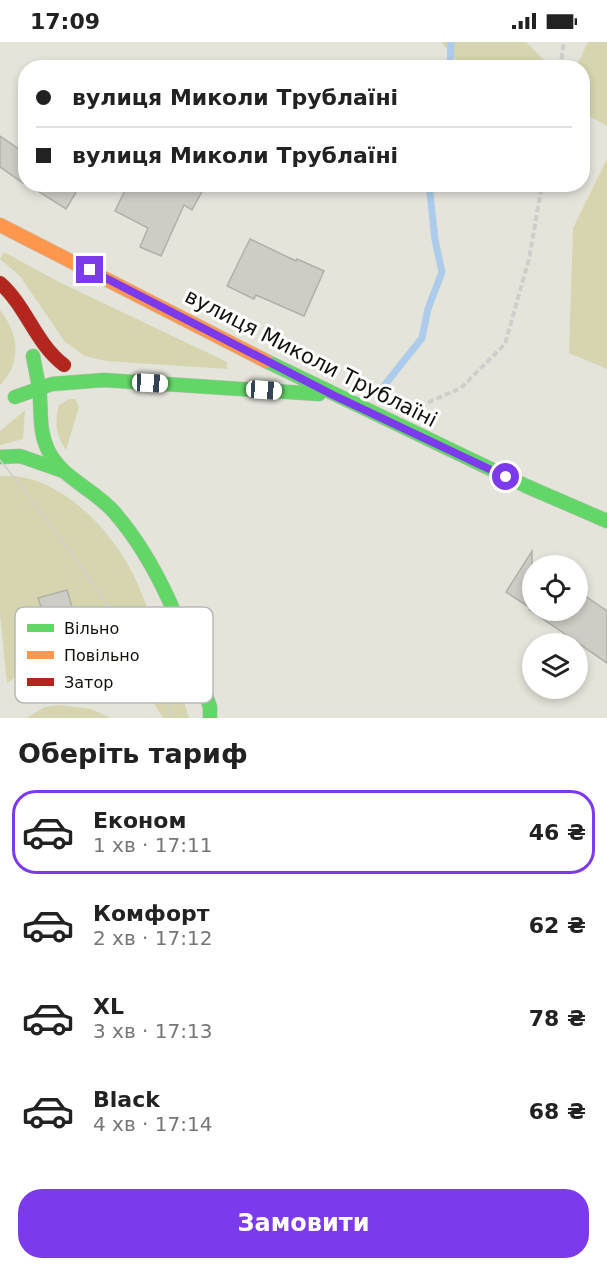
<!DOCTYPE html>
<html lang="uk">
<head>
<meta charset="utf-8">
<style>
	body { margin:0; font-family:"DejaVu Sans",sans-serif; background:#f2f2f2; color:#222; height:100vh; display:flex; flex-direction:column; font-size:22px; white-space:nowrap }
	* { box-sizing:border-box; margin:0 }
	p { font-size:20px; color:#767676 }
	.icon { flex:none; width:33px; height:33px; fill:none; stroke:currentColor; stroke-width:2; stroke-linecap:round; stroke-linejoin:round }
	.map { position:relative; height:676px; overflow:hidden }
	.details { display:flex; flex-direction:column; background:#fff; flex:1 }
	.details>* { flex:none }
	.top-card { position:absolute; left:18px; top:18px; width:572px; height:132px; border-radius:24px; box-shadow:0 3px 9px #0003; display:grid; align-content:center; height:132px; padding:0 18px; background:#fff }
	.fabs { position:absolute; left:522px; top:513px; display:grid; gap:12px }
	.fabs a { display:grid; place-items:center; width:66px; height:66px; border-radius:50%; background:#fff; box-shadow:0 3px 9px #0003; font-size:30px }
	.end { position:absolute; width:27px; height:27px; margin:-14px; border:8px solid #7c3aed; background:#fff; box-shadow:0 0 0 3px #fff }
	.from { border-radius:50% }
	.car { position:absolute; width:18px; height:36px; margin:-18px -9px; border-radius:8px; box-shadow:0 0 4px 2px #0007; background:linear-gradient(#fff 24%,#345 0 40%,#fff 0 76%,#345 0 86%,#fff 0) }
	.top-card b { display:flex; align-items:center; gap:21px; height:57px; font-size:22px }
	.top-card b+b { border-top:2px solid #e0e0e0 }
	.top-card i { width:15px; height:15px; background:#222 }
	ul { padding:0; list-style:none }
	li { display:flex; align-items:center; gap:18px; height:84px; margin:0 12px 9px; padding:0 6px; border:3px solid transparent; border-radius:24px }
	li div { flex:1 }
	li b { display:block; font-size:22px }
	li em { font-style:normal; font-weight:600 }
	li.active { border-color:#7c3aed }
	li>.icon { width:54px; height:54px; stroke-width:1.5 }
	h2 { padding:0 18px; font-size:27px; line-height:72px }
	.cta { display:flex; gap:12px; margin-top:auto; padding:12px 18px }
	.cta a { flex:1; height:69px; border-radius:24px; background:#7c3aed; color:#fff; font-size:24px; font-weight:600; line-height:69px; text-align:center }
	.status { display:flex; justify-content:space-between; align-items:center; height:42px; padding:0 30px; background:#fff; direction:ltr }
	.status svg { height:16px; fill:currentColor }
	.map>svg:first-child { display:block }
</style>
</head>
<body>
<div class="status"><b>17:09</b><svg viewBox="0 0 49 12"><path d="M0 12V9h3v3zM5 12V6h3v6zM10 12V3h3v9zM15 12V0h3v12zM26 1h20v11H26zM47 4h2v5h-2z"/></svg></div>
<div class="map">
<svg width="607" height="676" viewBox="0 0 607 676">
	<rect width="100%" height="100%" fill="#e4e4da"/>
	<g fill="#d6d5b0">
		<polygon points="441,0 526,0 546,20 546,25 462,25"/>
		<polygon points="588,0 607,0 607,84 582,70 582,26 576,25"/>
		<polygon points="607,117 607,327 569,311 573,186"/>
		<polygon points="4,210 59,240 227,320 227,327 106,319 85,314 65,300 20,234 0,217"/>
		<path d="M0,268c19,24 22,53 0,75z"/>
		<path d="M69,357h6l4,8 -13,43c-10,-14 -12,-29 -7,-45z"/>
		<polygon points="25,368 23,397 0,403 0,389"/>
		<path d="M0,434c57,-5 111,53 134,100 11,23 19,49 29,73 9,23 19,45 26,69h-26l-14,-22 -27,-20 -25,-12 -62,1 -28,18 -7,-69z"/>
		<polygon points="59,663 91,667 111,676 26,676 45,665"/>
	</g>
	<g fill="none" stroke-linecap="round" stroke-linejoin="round">
		<g stroke="#adcceb" stroke-width="7">
			<polyline points="450,26 451,0"/>
			<polyline points="379,350 422,296 428,267 442,230 435,198 429,142"/>
		</g>
	</g>
	<g fill="#cdcdc5" stroke="#b0b0a9" stroke-width="1.5">
		<polygon points="0,94 26,112 26,143 0,125"/>
		<polygon points="27,142 81,142 66,167"/>
		<polygon points="128,142 206,142 192,168 184,163 161,214 140,205 148,186 115,169"/>
		<polygon points="250,197 296,219 297,217 324,229 304,274 256,253 254,257 227,244"/>
		<polygon points="532,509 532,567 506,550"/>
		<polygon points="67,548 77,582 69,585 71,592 34,604 25,573 42,568 38,556"/>
		<polygon points="578,549 607,569 607,621 530,568 578,568"/>
	</g>
	<g fill="none" stroke-linecap="round" stroke-linejoin="round">
		<defs>
			<g id="fast">
				<path d="M33,314c2,10 4,21 6,31 3,22 -1,43 9,63 13,28 46,39 66,62 48,55 72,127 96,195v11"/>
				<polyline points="266,319 526,444 607,479"/>
				<polyline points="15,355 52,342 104,338 319,352"/>
				<polyline points="0,415 20,414 63,429"/>
			</g>
			<polyline id="slow" points="0,183 266,319"/>
			<path id="jam" d="M0,241c27,24 35,60 64,82"/>
		</defs>
		<use href="#fast" stroke="#bfbfb8" stroke-width="15"/>
		<use href="#slow" stroke="#bfbfb8" stroke-width="15"/>
		<use href="#jam" stroke="#bfbfb8" stroke-width="15"/>
		<g stroke="#cececb" stroke-width="4" stroke-dasharray="6 3" stroke-linecap="butt">
			<polyline points="560,26 564,0"/>
			<polyline points="420,364 461,346 505,302 529,217 542,142"/>
		</g>
		<use href="#fast" stroke="#63d668" stroke-width="14"/>
		<use href="#slow" stroke="#ff974d" stroke-width="14"/>
		<use href="#jam" stroke="#b3261e" stroke-width="14"/>
		<path stroke="#cfcfcc" stroke-width="1.5" d="M0,418c40,49 78,102 114,154 23,33 49,65 58,104"/>
	</g>
	<g fill="none" stroke-linecap="round" stroke-linejoin="round">
		<polyline stroke="#7c3aed" stroke-width="8" points="90,228 333,353 506,435"/>
	</g>
	<g text-anchor="middle" dominant-baseline="central" stroke-width="6" stroke-linejoin="round" paint-order="stroke">
		<g font-size="21" fill="#12120c" stroke="#fff">
			<text transform="translate(311 316) rotate(27)">вулиця Миколи Трублаїні</text>
		</g>
	</g>
	<rect x="15" y="565" width="198" height="96" rx="9" fill="#fff" stroke="#b8b8b6" stroke-width="1.5"/>
	<rect x="27" y="582" width="27" height="8" fill="#63d668"/>
	<rect x="27" y="609" width="27" height="8" fill="#ff974d"/>
	<rect x="27" y="636" width="27" height="8" fill="#b3261e"/>
	<g font-size="16" fill="#12120c">
		<text x="64" y="592">Вільно</text>
		<text x="64" y="619">Повільно</text>
		<text x="64" y="646">Затор</text>
	</g>
</svg>
<div class="fabs">
<a><svg class="icon" aria-label="locate" viewBox="0 0 24 24"><circle cx="12" cy="12" r="6"/><path d="M12 2v4M12 18v4M2 12h4M18 12h4"/></svg></a>
<a><svg class="icon" aria-label="layers" viewBox="0 0 24 24"><path d="M12 4l9 5-9 5-9-5zM3 14l9 5 9-5"/></svg></a>
</div>
<i class="end from" style="left:506px;top:435px"></i>
<i class="end" style="left:90px;top:228px"></i>
<i class="car" style="left:150px;top:341px;rotate:93deg"></i>
<i class="car" style="left:264px;top:348px;rotate:94deg"></i>
<div class="top-card">
<b><i class="from"></i>вулиця Миколи Трублаїні</b>
<b><i></i>вулиця Миколи Трублаїні</b>
</div>
</div>
<section class="details">
<h2>Оберіть тариф</h2>
<ul>
<li class="active"><svg class="icon" aria-label="car" viewBox="0 0 24 24"><path d="M5 17H2v-5l4-1 3-4h7l3 4 3 1v5h-3M9 17h6M6 11h13"/><circle cx="7" cy="17" r="2"/><circle cx="17" cy="17" r="2"/></svg><div><b>Економ</b><p>1 хв · 17:11</p></div><em>46 ₴</em></li>
<li><svg class="icon" aria-label="car" viewBox="0 0 24 24"><path d="M5 17H2v-5l4-1 3-4h7l3 4 3 1v5h-3M9 17h6M6 11h13"/><circle cx="7" cy="17" r="2"/><circle cx="17" cy="17" r="2"/></svg><div><b>Комфорт</b><p>2 хв · 17:12</p></div><em>62 ₴</em></li>
<li><svg class="icon" aria-label="car" viewBox="0 0 24 24"><path d="M5 17H2v-5l4-1 3-4h7l3 4 3 1v5h-3M9 17h6M6 11h13"/><circle cx="7" cy="17" r="2"/><circle cx="17" cy="17" r="2"/></svg><div><b>XL</b><p>3 хв · 17:13</p></div><em>78 ₴</em></li>
<li><svg class="icon" aria-label="car" viewBox="0 0 24 24"><path d="M5 17H2v-5l4-1 3-4h7l3 4 3 1v5h-3M9 17h6M6 11h13"/><circle cx="7" cy="17" r="2"/><circle cx="17" cy="17" r="2"/></svg><div><b>Black</b><p>4 хв · 17:14</p></div><em>68 ₴</em></li>
</ul>
<div class="cta"><a>Замовити</a></div>
</section>
</body>
</html>
